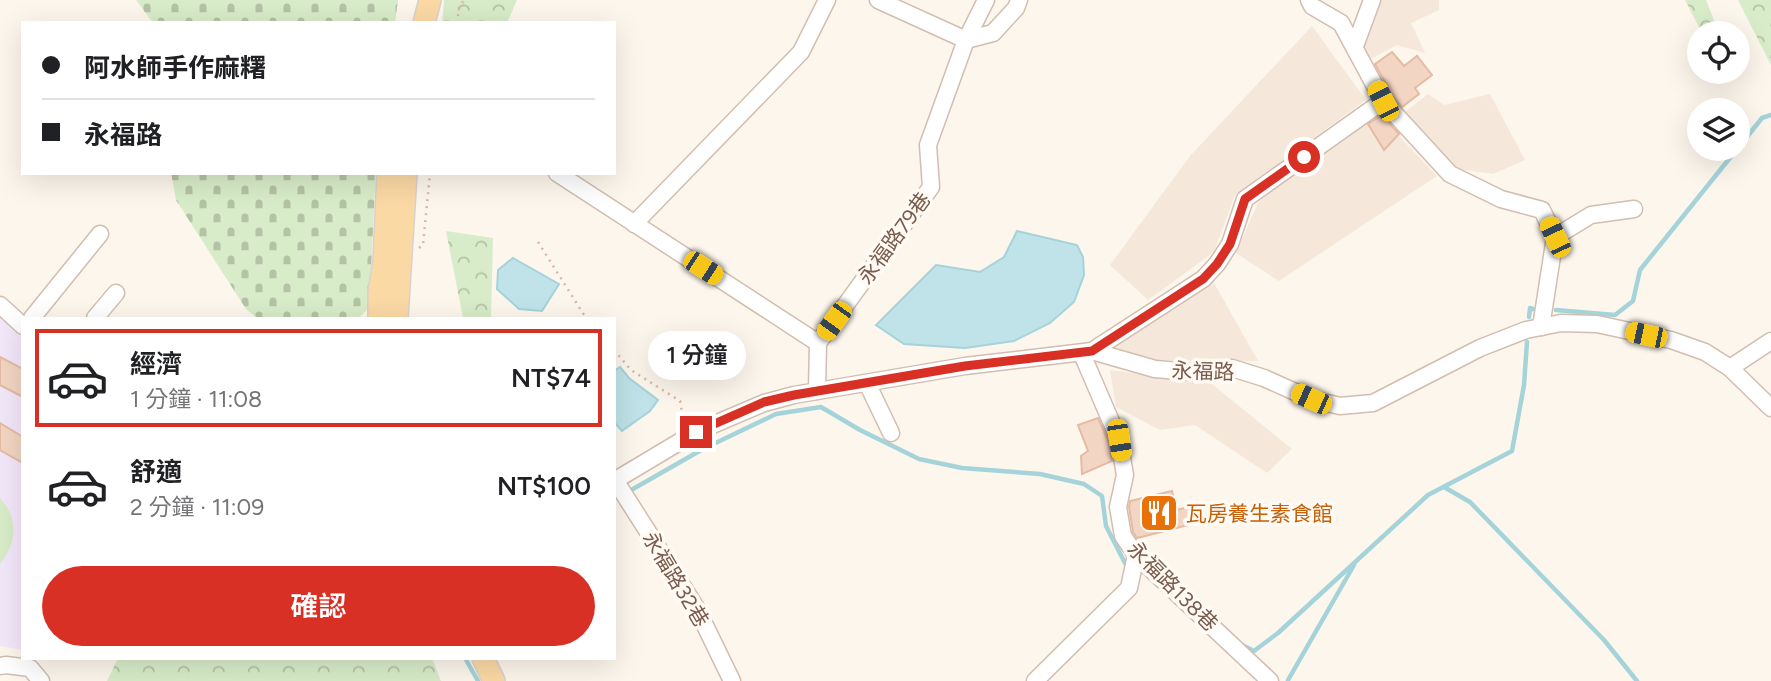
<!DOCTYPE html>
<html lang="zh-TW">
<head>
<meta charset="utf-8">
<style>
	body { margin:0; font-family:Figtree,"Noto Sans TC",sans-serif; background:#f2f2f2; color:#202124; height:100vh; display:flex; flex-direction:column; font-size:26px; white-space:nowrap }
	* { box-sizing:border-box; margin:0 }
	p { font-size:23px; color:#757577 }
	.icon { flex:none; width:38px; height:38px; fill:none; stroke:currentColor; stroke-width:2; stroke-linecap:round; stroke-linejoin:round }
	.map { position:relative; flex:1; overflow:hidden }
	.sheet { position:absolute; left:21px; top:317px; width:595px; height:343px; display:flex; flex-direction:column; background:#fff; border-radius:0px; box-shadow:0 7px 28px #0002 }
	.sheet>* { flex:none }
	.top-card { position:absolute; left:21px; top:21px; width:595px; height:154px; border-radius:0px; box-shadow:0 7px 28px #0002; display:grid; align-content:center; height:154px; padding:0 21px; background:#fff }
	.fabs { position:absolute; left:1687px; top:21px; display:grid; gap:14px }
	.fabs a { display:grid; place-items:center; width:63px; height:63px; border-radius:50%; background:#fff; box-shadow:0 7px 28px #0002; font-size:35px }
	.end { position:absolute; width:32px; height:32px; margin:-16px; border:9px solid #d93025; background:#fff; box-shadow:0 0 0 4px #fff }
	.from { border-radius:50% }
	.bubble { position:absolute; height:49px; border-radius:24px; background:#fff; box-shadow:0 7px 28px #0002; font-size:23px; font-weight:600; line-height:49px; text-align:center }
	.car { position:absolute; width:21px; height:42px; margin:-21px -10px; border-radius:9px; box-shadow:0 0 5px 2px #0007; background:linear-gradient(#f5c518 24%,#345 0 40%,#f5c518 0 76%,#345 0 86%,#f5c518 0) }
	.top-card b { display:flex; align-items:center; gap:24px; height:66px; font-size:26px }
	.top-card b+b { border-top:2px solid #e0e0e0 }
	.top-card i { width:18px; height:18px; background:#202124 }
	ul { padding:12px 0 0; list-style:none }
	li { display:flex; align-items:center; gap:21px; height:98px; margin:0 14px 10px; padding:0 7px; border:4px solid transparent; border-radius:0px }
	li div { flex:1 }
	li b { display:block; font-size:26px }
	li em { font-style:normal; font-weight:600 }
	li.current { border-color:#d93025 }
	li>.icon { width:63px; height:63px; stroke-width:1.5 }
	.action { display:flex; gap:14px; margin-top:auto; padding:14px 21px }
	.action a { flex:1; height:80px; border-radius:42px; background:#d93025; color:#fff; font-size:28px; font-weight:600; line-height:80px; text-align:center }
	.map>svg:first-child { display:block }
</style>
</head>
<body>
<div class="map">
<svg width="1771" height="681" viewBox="0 0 1771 681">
	<defs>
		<pattern id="forest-crowns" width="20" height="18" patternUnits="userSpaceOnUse" patternTransform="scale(1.75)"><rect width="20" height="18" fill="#d8ecc9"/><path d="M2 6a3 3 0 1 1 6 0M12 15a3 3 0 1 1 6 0" fill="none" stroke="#b4c2a5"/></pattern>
		<pattern id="cemetery-stones" width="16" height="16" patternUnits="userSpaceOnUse" patternTransform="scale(1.75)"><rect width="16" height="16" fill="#d8ecc9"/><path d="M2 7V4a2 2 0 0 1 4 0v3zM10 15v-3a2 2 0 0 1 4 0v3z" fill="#b4c2a5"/></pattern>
	</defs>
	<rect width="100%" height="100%" fill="#fdf6ec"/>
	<g fill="#f5e8da">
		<polygon points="1377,0 1439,0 1439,10 1411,23 1425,53 1397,45 1369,60 1363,44"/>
		<polygon points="1312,26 1366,100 1235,195 1214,252 1148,300 1110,265 1190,156"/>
		<polygon points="1428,94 1444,105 1490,94 1525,160 1493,174 1452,168 1402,114"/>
		<polygon points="1379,115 1437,176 1279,281 1236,253 1262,194"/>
		<polygon points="1213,281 1258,361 1153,360 1110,348"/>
		<polygon points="1110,370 1212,384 1292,449 1267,473 1195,425 1160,430 1116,407"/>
	</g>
	<polygon fill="#f3e8fa" points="0,313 23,329 23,650 0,646"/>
	<path fill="#d8ecc9" d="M0,498c19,21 17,44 0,66z"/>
	<g fill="url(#forest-crowns)">
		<polygon points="444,0 517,0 507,23 442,23"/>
		<polygon points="1685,0 1706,0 1719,33 1702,33"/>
		<polygon points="1738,0 1771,0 1771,65"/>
		<polygon points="446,231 493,238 491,318 463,318"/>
		<polygon points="118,658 432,658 441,681 107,681"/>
	</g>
	<g fill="url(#cemetery-stones)">
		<polygon points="136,0 398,0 395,23 153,23"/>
		<polygon points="171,173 376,173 369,308 359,318 257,318 246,309 176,200"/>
	</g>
	<g fill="#bfe3e8" stroke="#a5d3da" stroke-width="2">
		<polygon points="1017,231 1077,245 1083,257 1084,275 1074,302 1050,323 1014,341 965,348 904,344 876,325 936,265 980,272 1004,257"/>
		<polygon points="513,258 559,284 542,311 519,309 497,289 498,270"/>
		<polygon points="620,367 629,378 658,400 650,411 622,431 614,422 614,371"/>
	</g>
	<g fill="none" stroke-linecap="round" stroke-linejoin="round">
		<g stroke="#a5d3da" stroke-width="4.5">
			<polyline points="1738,148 1762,118 1771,115"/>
			<polyline points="1556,310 1615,315 1633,301 1640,270 1737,149"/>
			<polyline points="1529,317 1530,308 1533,309"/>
			<polyline points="1444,487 1470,502 1604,640 1637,681"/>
			<polyline points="633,489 703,449 776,414 821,407 860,430 919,459 962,468 1040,474 1084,484 1102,496 1106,526 1126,565"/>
			<polyline points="1240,644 1254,651 1278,633 1428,495 1512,451 1524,385 1527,342"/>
			<polyline points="465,658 478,681"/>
			<polyline points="1288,680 1354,565"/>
		</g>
	</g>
	<g fill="#f3d5c3" stroke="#e6bba3" stroke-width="2">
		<polygon points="1392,52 1404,66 1417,56 1432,75 1415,88 1419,94 1402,107 1392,95 1375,64"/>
		<polygon points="1382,115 1399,134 1384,150 1368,124"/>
		<polygon points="0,357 23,369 23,397 0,385"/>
		<polygon points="1098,418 1109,443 1112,461 1082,474 1081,456 1088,451 1078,425"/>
		<polygon points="0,423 23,437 23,463 0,450"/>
		<polygon points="1172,491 1177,510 1188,507 1192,524 1137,538 1133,532 1129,507 1130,501"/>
	</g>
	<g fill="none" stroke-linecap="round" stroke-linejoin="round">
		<defs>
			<g id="minor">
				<polyline points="878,0 966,40 993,33 1016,8 1019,0"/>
				<polyline points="1309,0 1312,6 1341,23 1383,101 1450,174 1501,199 1542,210 1555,237 1541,327"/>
				<polyline points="1355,46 1372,0"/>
				<polyline points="557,173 818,343"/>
				<polyline points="634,224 801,52 827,0"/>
				<polyline points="1555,237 1591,215 1634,209"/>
				<polyline points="0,305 23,326"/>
				<polyline points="32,318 100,234"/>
				<polyline points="95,318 116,293"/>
				<polyline points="1092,351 1203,279 1217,264 1230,244 1245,199 1383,101"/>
				<polyline points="1082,354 1119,440 1125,475 1118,507 1123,536 1136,555 1270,681"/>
				<polyline points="1730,368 1771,341"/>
				<polyline points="867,383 891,433"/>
				<polyline points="817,391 818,343 931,187 928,145 966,40 986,0"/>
				<polyline points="615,480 697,609 732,681"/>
				<polyline points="614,481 696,432 764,403 794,395 965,366 1092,351 1155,369 1193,372 1232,368 1264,378 1311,399 1340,406 1373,403 1480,348 1526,330 1561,323 1597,324 1671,340 1705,352 1730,368 1771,408"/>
				<polyline points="0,666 6,665 30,668 41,681"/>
				<polyline points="1035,681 1129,588 1136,555"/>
			</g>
			<g id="major">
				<polyline points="424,23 430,0"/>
				<polyline points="379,318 379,293 384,261 388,173"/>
				<polyline points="397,318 406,173"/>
				<polyline points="483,658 494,681"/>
			</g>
		</defs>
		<use href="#minor" stroke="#d1beb0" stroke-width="19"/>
		<use href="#major" stroke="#dad1cd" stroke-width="24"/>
		<g stroke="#d9b8a5" stroke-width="2.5" stroke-dasharray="2 5" stroke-linecap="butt">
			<polyline points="457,23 459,8 464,0"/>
			<polyline points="538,242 586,318"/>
			<polyline points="419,248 423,245 430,173"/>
			<polyline points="614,350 631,370 680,401 684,424"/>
		</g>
		<use href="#minor" stroke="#fff" stroke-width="16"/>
		<use href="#major" stroke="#fbd9a5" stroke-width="21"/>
	</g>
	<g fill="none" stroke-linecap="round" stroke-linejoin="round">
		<polyline stroke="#d93025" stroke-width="9" points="696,432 764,402 794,395 965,366 1092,351 1203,279 1217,264 1230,244 1245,199 1304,157"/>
	</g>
	<defs>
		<symbol id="restaurant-square" viewBox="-11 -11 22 22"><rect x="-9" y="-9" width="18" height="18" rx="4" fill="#e8710a" stroke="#fffaf3"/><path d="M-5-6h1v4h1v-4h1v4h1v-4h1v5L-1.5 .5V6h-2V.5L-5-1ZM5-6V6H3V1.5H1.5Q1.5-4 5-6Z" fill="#fff"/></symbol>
	</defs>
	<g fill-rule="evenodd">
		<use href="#restaurant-square" x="1137" y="491" width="44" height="44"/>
	</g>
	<g text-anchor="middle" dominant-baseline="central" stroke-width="7" stroke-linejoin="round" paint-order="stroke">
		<g font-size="21" fill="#7a5c4d" stroke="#fffaf3">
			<text transform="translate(894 238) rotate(-54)">永福路79巷</text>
			<text transform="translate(1203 371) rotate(2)">永福路</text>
			<text transform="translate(676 579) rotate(59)">永福路32巷</text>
			<text transform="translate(1173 586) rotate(45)">永福路138巷</text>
		</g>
		<g font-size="21" fill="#c56008" stroke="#fffaf3" text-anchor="start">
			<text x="1186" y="513">瓦房養生素食館</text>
		</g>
	</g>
</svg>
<div class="fabs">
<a><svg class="icon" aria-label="locate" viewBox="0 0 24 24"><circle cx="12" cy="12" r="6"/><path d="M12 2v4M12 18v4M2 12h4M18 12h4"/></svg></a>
<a><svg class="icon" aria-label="layers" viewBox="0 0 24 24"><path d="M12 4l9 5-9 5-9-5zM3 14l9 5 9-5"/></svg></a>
</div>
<i class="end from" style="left:1304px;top:157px"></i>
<i class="end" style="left:696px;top:432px"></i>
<div class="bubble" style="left:648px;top:331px;width:98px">1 分鐘</div>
<i class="car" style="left:1383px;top:101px;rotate:333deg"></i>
<i class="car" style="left:1555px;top:237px;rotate:335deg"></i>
<i class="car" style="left:703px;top:268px;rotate:123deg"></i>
<i class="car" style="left:834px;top:321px;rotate:216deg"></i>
<i class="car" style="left:1646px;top:335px;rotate:282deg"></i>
<i class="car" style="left:1311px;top:399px;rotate:294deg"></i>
<i class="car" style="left:1119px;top:440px;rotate:171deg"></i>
<div class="top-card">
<b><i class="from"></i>阿水師手作麻糬</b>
<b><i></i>永福路</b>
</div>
<section class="sheet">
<ul>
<li class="current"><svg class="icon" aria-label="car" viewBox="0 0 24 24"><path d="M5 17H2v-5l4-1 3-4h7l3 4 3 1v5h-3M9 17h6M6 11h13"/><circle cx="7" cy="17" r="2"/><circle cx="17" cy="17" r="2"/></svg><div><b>經濟</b><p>1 分鐘 · 11:08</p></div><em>NT$74</em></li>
<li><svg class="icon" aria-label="car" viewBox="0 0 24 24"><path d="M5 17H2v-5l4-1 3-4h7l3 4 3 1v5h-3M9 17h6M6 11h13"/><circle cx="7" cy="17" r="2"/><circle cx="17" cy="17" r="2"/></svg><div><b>舒適</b><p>2 分鐘 · 11:09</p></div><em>NT$100</em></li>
</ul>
<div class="action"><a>確認</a></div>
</section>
</div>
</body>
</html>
